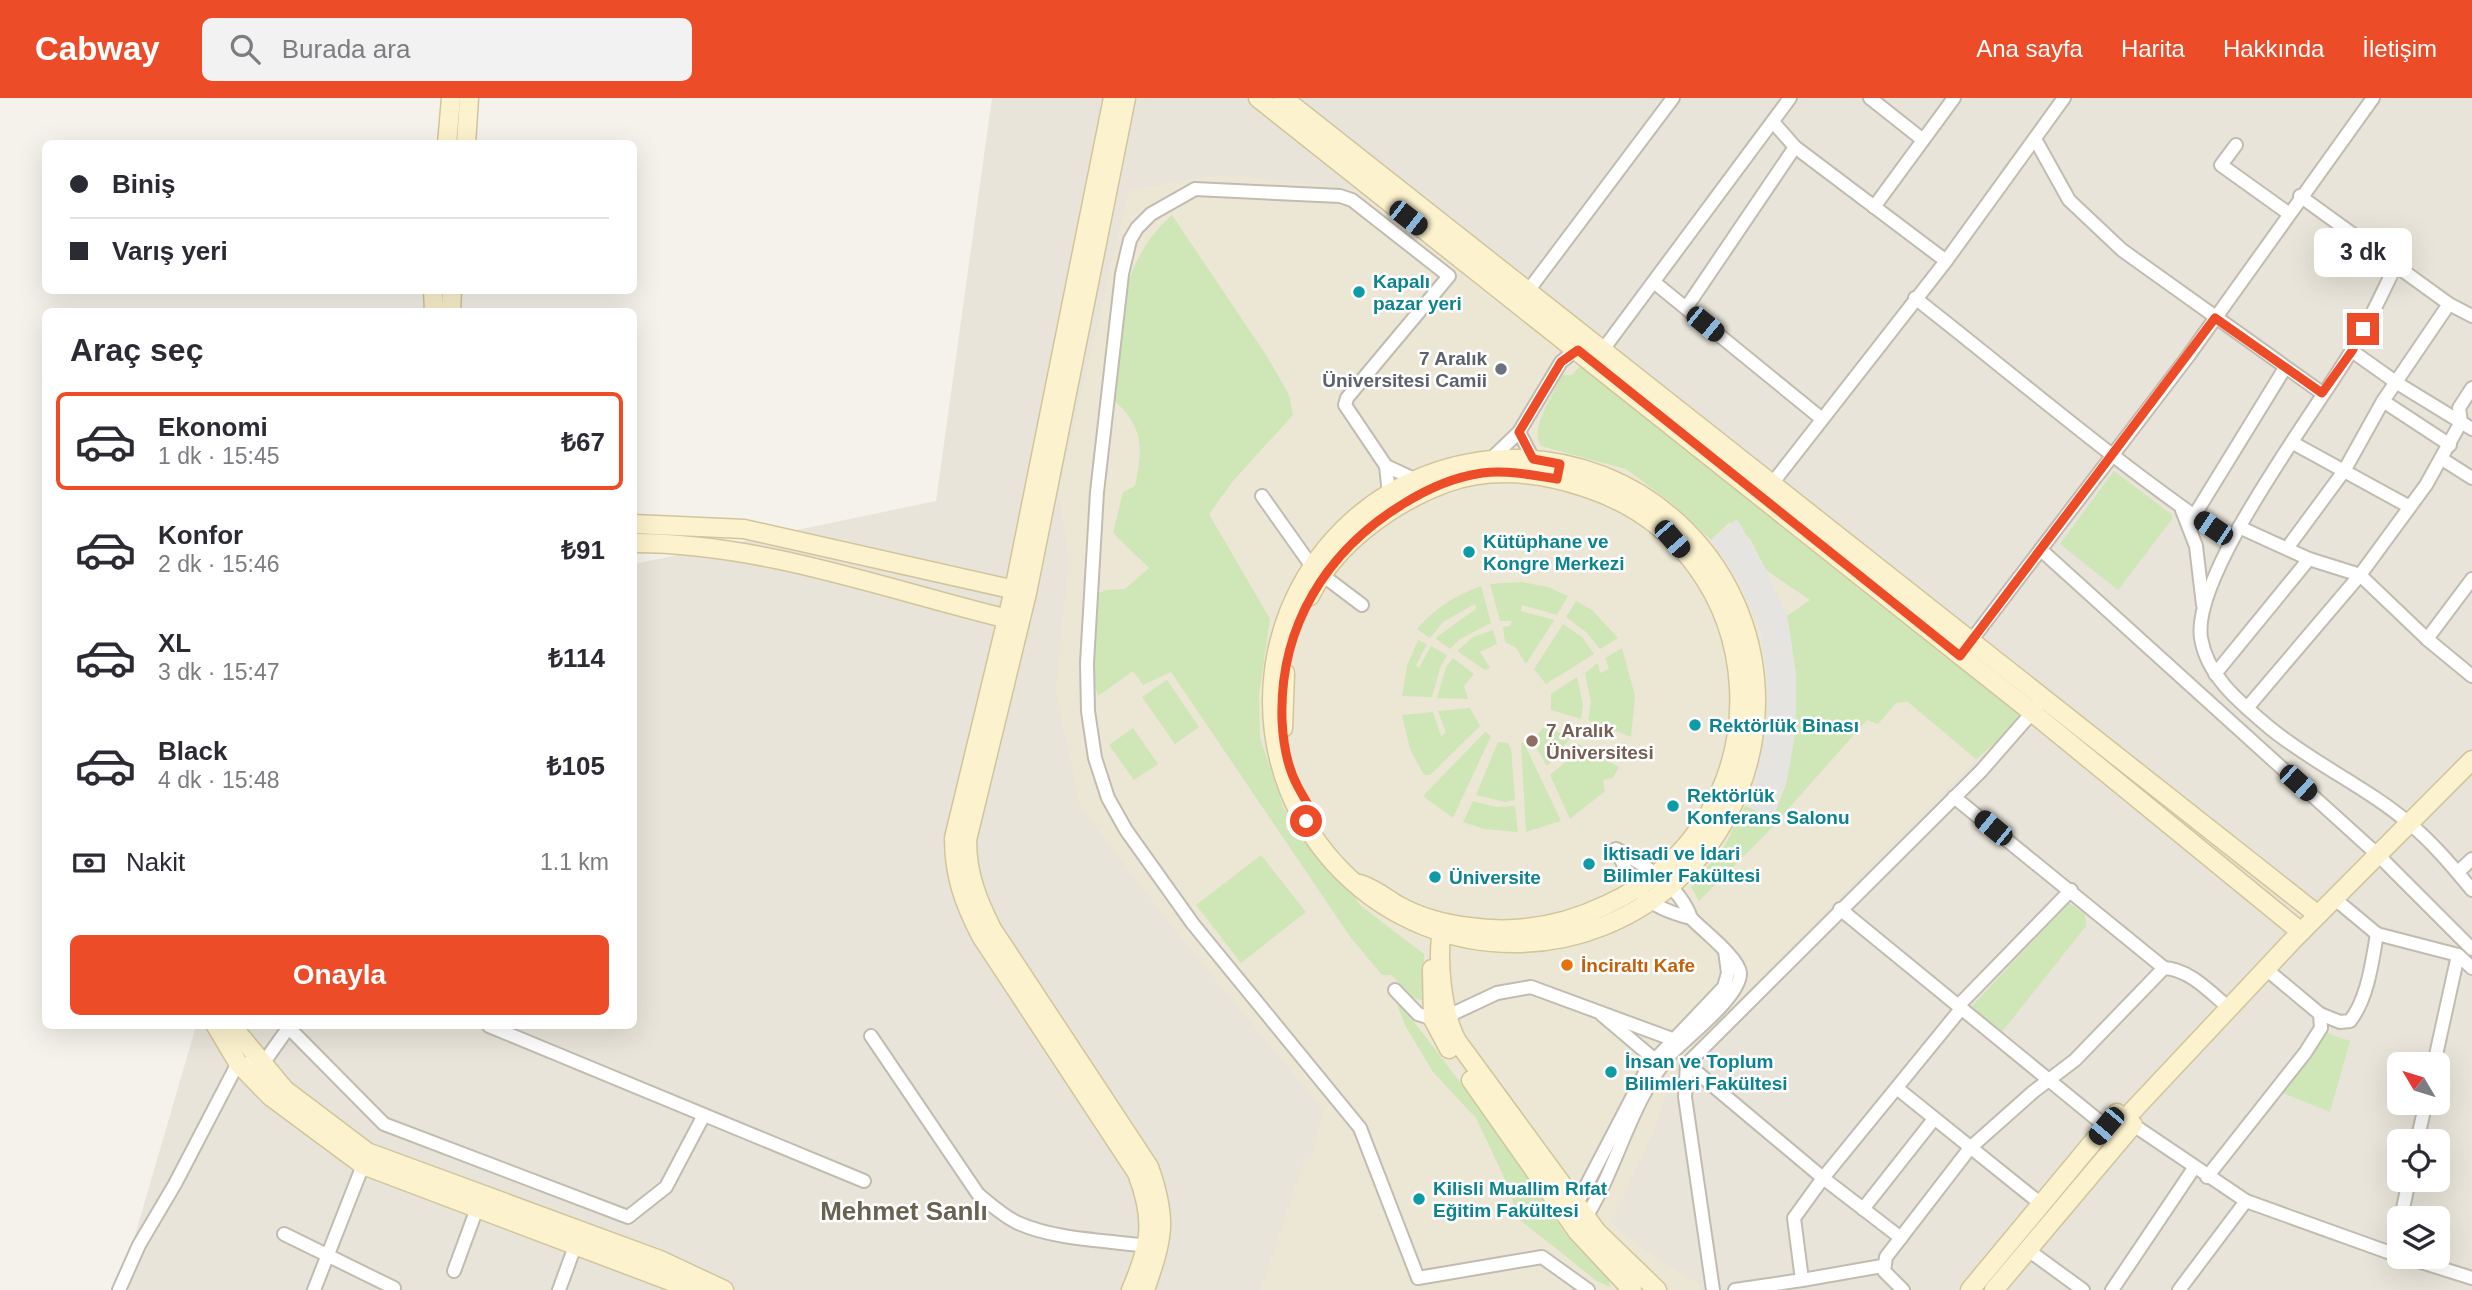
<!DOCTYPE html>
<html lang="tr">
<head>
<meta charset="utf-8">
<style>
	body { margin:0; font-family:Helvetica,sans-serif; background:#f2f2f3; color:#2b2b33; height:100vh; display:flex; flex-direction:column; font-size:26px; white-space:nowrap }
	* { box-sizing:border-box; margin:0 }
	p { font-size:23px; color:#7c7c81 }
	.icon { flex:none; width:38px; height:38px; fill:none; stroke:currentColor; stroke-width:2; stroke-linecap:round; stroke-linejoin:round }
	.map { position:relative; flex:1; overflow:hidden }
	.details { position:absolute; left:42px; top:210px; width:595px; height:721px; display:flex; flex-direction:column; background:#fff; border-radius:10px; box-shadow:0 7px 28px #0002 }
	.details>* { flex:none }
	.guide { position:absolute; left:42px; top:42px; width:595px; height:154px; border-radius:10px; box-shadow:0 7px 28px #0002; display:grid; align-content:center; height:154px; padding:0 28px; background:#fff }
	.needle { width:46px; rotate:308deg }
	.controls { position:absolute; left:2387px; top:954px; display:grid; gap:14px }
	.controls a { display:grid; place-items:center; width:63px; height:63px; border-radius:10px; background:#fff; box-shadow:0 7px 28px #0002; font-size:35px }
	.end { position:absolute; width:32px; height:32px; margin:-16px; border:9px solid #ed4c28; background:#fff; box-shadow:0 0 0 4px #fff }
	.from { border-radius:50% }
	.bubble { position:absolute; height:49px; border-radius:10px; background:#fff; box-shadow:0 7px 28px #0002; font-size:23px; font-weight:600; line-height:49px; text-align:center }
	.car { position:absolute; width:21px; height:42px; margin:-21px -10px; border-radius:9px; box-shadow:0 0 5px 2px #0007; background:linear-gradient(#222 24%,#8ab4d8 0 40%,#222 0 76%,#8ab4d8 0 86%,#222 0) }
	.guide b { display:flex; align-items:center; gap:24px; height:66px; font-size:26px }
	.guide b+b { border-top:2px solid #e1e1e2 }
	.guide i { width:18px; height:18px; background:#2b2b33 }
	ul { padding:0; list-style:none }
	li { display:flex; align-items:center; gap:21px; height:98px; margin:0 14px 10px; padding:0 14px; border:4px solid transparent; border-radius:10px }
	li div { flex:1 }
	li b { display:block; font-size:26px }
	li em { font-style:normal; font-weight:600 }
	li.current { border-color:#ed4c28 }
	li>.icon { width:63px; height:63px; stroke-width:1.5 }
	h2 { padding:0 28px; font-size:32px; line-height:84px }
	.pay { display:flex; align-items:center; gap:18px; height:77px; padding:0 28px; font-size:26px }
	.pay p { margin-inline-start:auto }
	.action { display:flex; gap:14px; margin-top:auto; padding:14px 28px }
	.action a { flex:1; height:80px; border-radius:10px; background:#ed4c28; color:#fff; font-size:28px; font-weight:600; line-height:80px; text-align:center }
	header { display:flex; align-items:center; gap:42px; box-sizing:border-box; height:98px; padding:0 35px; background:#ed4c28; color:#fff }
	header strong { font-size:33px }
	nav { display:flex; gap:38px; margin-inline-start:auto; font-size:24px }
	.search { width:490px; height:63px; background:#f2f2f3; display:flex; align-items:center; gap:18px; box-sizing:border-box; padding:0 24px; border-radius:10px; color:#7c7c81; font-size:26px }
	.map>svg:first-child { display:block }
</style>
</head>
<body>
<header>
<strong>Cabway</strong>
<div class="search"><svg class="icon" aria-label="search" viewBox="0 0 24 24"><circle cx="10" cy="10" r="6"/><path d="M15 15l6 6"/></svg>Burada ara</div>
<nav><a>Ana sayfa</a><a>Harita</a><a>Hakkında</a><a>İletişim</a></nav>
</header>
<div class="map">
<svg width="2472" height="1192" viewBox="0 0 2472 1192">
	<rect width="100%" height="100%" fill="#f4f2ea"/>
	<path fill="#e8e4d9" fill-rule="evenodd" d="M992,0h1480v1192h-2353l77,-264h438v-462l302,-63zM2399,966h39v38h-39zM2399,1043h39v39h-39zM2399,1120h39v38h-39z"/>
	<polygon fill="#ece7d5" points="1211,78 1245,78 1364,93 2018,616 2019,625 1976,661 1677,964 1653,1034 1611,1125 1643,1151 1699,1187 1699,1192 1261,1192 1303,1066 1311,1060 1323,1012 1174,831 1080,708 1056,593 1069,462 1059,392 1129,92"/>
	<g fill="#cfe6b6">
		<path d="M1172,117l96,143 21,37 4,20 -60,66 -24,33 61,105 -11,76 1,43 24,71 44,49 33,48 63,48v47l-10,-3 -23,-23h-9l-31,-37 -180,-266 -28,13 -10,-14 -35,25 -18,-56 10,-43 16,-7 19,-1 24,-21 -36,-35 10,-41 12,-6c9,-41 8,-63 -27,-90 9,-66 11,-135 64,-181z"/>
		<path d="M1580,268l438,348 1,9 -43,36 -68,-57 -12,1 -18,21 -11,-4 -100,113 -68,68 -8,-14 34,-42 20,-39 27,11c28,-66 28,-131 15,-201l23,-16 -44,-30 -16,-31 -20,-17 -19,18 -39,-37 -46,-34 -85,-23c-11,-18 10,-46 18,-66l4,-5h9z"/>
		<polygon points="2114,373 2172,417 2172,421 2118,492 2060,446"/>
		<polygon points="1522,484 1548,489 1568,498 1557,517 1522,507 1521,513 1554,522 1526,566 1516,550 1505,544 1503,529 1510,528 1512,523 1500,523 1490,486"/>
		<path d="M1481,488l10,37 -31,16 -10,10 -14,-10 2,-3 38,-27 -1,-5 -32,18 -13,16 -13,-9c19,-21 37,-33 64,-43z"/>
		<polygon points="1576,503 1592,512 1618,540 1600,551 1586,534 1566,519"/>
		<polygon points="1563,526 1582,539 1594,556 1546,586 1534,571"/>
		<polygon points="1493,532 1497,546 1480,554 1490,570 1485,572 1457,553 1473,539"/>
		<polygon points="1418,542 1427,546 1416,567 1419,570 1431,548 1447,557 1440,570 1432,599 1402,598 1407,568"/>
		<polygon points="1622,550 1635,598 1631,639 1588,622 1591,605 1585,575 1598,565 1600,575 1609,571 1605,560"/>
		<polygon points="1453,560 1474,576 1464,588 1468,601 1437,600 1446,569"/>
		<polygon points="1577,579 1583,607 1581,621 1551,612 1551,596"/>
		<polygon points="1167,582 1199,629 1175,646 1142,599"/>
		<polygon points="1470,610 1480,628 1430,677 1424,677 1410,651 1402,617 1433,614 1441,638 1446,635 1438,613"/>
		<polygon points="1546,627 1570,641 1547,668 1532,642"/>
		<polygon points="1133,630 1158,666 1134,682 1109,647"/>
		<polygon points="1485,634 1491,638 1453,720 1423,698"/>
		<polygon points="1498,644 1508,645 1511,650 1515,702 1505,704 1476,697"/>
		<polygon points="1521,645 1524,645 1561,723 1526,734"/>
		<polygon points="1579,646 1619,669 1613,680 1603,682 1605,693 1570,721 1550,677 1569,661"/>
		<polygon points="1473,703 1496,709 1515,708 1518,734 1484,731 1463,724"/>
		<polygon points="1261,757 1306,814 1241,865 1196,807"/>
		<polygon points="2069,805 2085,816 2086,828 2001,935 1971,909"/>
		<polygon points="1393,896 1491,1025 1564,1134 1609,1181 1610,1189 1597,1183 1520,1122 1503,1077 1476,1020 1433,974 1405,927"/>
		<polygon points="2326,935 2350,943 2330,1014 2283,995"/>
	</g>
	<polygon fill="#e6e4e1" points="1737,421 1766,472 1787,518 1796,575 1796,630 1791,660 1786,686 1773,720 1750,710 1767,623 1767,580 1760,532 1738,483 1711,442"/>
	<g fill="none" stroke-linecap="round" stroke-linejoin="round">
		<defs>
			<g id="street">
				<polyline points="1870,0 1923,42"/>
				<polyline points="1773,24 1795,49 1946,163"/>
				<polyline points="2035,41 2069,102 2122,152 2322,295"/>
				<polyline points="2236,47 2221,67 2288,115"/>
				<polyline points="2300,98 2449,206 2472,218"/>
				<polyline points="1874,109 1954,0"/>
				<path d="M2396,167c-14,28 -27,58 -44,85 -35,59 -161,225 -151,288 6,39 41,66 69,90 44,36 98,60 140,96 23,19 43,43 62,66"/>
				<polyline points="1655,185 1822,321"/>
				<polyline points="1528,193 1673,0"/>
				<path d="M1915,200c105,82 205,169 316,243"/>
				<polyline points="1686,210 1795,49"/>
				<polyline points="1602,253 1790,0"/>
				<polyline points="2352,253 2397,285 2472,331"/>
				<polyline points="2383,303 2450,347"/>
				<polyline points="1519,334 1561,264 1580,249"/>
				<polyline points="2293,345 2408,408"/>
				<polyline points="1493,359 1519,334 1533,361"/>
				<polyline points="2442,361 2472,380"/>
				<polyline points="1386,368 1345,307 1347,300 1449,178 1352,102 1340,98 1195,91 1151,116 1137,130 1130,142 1122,176 1097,394 1087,565 1088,613 1095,660 1108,700 1126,732 1193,826 1360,1030 1418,1180 1542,1159 1588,1192"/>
				<polyline points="1557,381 1560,366"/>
				<polyline points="1771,387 1946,163 2064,0"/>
				<polyline points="1262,398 1313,470 1362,507"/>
				<polyline points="1399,409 1389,396 1386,368 1414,381 1421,395"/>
				<polyline points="2182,412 2196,448 2203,507"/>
				<polyline points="2194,418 2285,270"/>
				<polyline points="2239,429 2309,461 2360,477 2427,541 2472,578"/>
				<polyline points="2288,449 2344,373 2383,303 2449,206"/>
				<polyline points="2041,452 2378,757 2472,851"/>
				<polyline points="2427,541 2472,481"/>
				<polyline points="1967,548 2189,257 2373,0"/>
				<polyline points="2215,576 2309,461"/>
				<polyline points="2247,610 2360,477 2426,387 2461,324 2459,310 2472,290"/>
				<polyline points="1954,699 2164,870"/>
				<path d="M1616,751c29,17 63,35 75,69 -49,-12 -55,-27 -75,-69z"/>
				<polyline points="2458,774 2472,761"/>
				<polyline points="2335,801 2377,836 2458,857 2472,870"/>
				<polyline points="1840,811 2121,1041"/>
				<polyline points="1395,892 1418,916 1433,921 1448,918 1497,895 1531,889 1672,941"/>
				<polyline points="1958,908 2071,792"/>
				<path d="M2320,916l20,8 10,-1c18,-23 22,-59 27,-87"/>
				<polyline points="1602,917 1654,961"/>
				<polyline points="287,928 384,1026 628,1119 666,1089 704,1017"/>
				<polyline points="489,928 864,1083"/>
				<path d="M871,938l107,158c12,10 25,22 40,29 38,17 87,17 129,23"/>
				<polyline points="1687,966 1823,1080 1794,1120 1802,1182 1735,1192"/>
				<polyline points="2434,966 2458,857"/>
				<polyline points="1898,991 2041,1106"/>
				<polyline points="2129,1024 2246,1103 2399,1158"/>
				<polyline points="2417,1043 2426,1004"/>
				<polyline points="2207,1079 2305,955 2321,930 2320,916 2266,871"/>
				<polyline points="1574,1111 1648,969 1724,889 1728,875 1725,853"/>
				<polyline points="1863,1111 1934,1021"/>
				<polyline points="2401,1120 2409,1082"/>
				<path d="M1582,1125c36,-53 47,-122 90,-170 16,-17 69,-57 68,-80 -1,-15 -38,-43 -49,-55"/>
				<polyline points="284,1136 394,1190"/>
				<polyline points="1901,1140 1823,1080 1960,912"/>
				<polyline points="2028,1152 2083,1192"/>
				<polyline points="2393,1156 2399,1126"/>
				<polyline points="2402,1158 2472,1180"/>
				<polyline points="454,1173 479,1105"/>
				<polyline points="1802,1182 1882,1168"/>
				<polyline points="119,1192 139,1147 175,1086 238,965 262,967 289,929"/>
				<polyline points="314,1192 365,1062"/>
				<polyline points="559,1192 578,1140"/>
				<polyline points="1713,1192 1685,999 1687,966 1981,673 2037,609"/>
				<path d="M1903,1192l-19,-19 2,-14 84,-109 63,-56 42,-32 89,-92c25,1 46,24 65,40"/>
				<polyline points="2112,1192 2194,1070"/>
				<polyline points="2179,1192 2246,1103"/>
			</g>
			<g id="secondary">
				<path d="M1113,0l-99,492 -60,248c0,38 10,65 27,98l156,237c18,47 14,71 -6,117"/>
				<path d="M1126,0l-99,495 -60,247c0,34 10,59 25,89l157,238c19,53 14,71 -4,123"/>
				<polyline points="1258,0 2033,615 2301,834"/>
				<polyline points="1283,0 2318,817"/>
				<polyline points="447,46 451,0"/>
				<polyline points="466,46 469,0"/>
				<polyline points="433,192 434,214"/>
				<polyline points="451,214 452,192"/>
				<circle cx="1514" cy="603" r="242"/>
				<polyline points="634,426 744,431 1024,494"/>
				<path d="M634,445c131,0 256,48 382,78"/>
				<path d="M1310,498c25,-52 82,-93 136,-113 45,-16 93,-11 138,4 195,62 211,332 22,418 -44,21 -89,29 -137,22 -25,-3 -48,-9 -70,-21 -13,-8 -24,-17 -39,-22"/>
				<polyline points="1283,630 1285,575"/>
				<path d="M1443,828c-7,30 -1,88 14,115l140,191 60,58"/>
				<polyline points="1432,871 1433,921 1449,951"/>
				<polyline points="216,928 238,965 270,998 363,1067 694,1192"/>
				<polyline points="232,928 285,992 367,1054 660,1162 724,1192"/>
				<polyline points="1471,982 1577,1133 1632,1192"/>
				<polyline points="2125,1021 2293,842 2472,662"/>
				<polyline points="1970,1192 2117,1015"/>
				<polyline points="1994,1192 2133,1027"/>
			</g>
		</defs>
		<use href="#street" stroke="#c2bcb0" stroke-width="16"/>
		<use href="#secondary" stroke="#d1c59c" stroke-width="21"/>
		<use href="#street" stroke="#fff" stroke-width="12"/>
		<use href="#secondary" stroke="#fcf2cd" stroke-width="18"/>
	</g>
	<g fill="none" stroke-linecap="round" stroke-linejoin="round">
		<path stroke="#ed4c28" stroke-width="9" d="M1306,723l11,9c-3,-18 -11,-28 -19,-43 -11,-20 -15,-45 -16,-67 -3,-93 44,-169 121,-216 24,-15 51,-27 79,-31 25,-3 51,2 75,6l3,-15 -27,-5 -14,-27 42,-70 17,-12 382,306 255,-338 107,75 30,-42 11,-22"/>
	</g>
	<g fill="#0f9aa8" stroke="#fff" stroke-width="2.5">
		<circle cx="1359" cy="194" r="7"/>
		<circle cx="1469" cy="454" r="7"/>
		<circle cx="1695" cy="627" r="7"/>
		<circle cx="1673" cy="708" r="7"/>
		<circle cx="1589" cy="766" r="7"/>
		<circle cx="1435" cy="779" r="7"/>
		<circle cx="1611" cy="974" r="7"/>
		<circle cx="1419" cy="1101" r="7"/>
	</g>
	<circle fill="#6b7280" stroke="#fff" stroke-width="2.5" cx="1501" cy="271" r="7"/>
	<circle fill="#8d6e63" stroke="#fff" stroke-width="2.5" cx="1532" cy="643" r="7"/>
	<circle fill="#e8710a" stroke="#fff" stroke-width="2.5" cx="1567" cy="867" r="7"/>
	<g text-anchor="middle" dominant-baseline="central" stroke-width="5" stroke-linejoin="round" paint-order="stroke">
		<g font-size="19" font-weight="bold" fill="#0d838f" stroke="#fff" text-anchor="start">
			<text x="1373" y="183">Kapalı<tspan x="1373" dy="22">pazar yeri</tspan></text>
			<text x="1483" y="443">Kütüphane ve<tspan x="1483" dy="22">Kongre Merkezi</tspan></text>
			<text x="1709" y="627">Rektörlük Binası</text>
			<text x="1687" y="697">Rektörlük<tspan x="1687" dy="22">Konferans Salonu</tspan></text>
			<text x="1603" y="755">İktisadi ve İdari<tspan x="1603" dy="22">Bilimler Fakültesi</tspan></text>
			<text x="1449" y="779">Üniversite</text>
			<text x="1625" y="963">İnsan ve Toplum<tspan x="1625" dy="22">Bilimleri Fakültesi</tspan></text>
			<text x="1433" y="1090">Kilisli Muallim Rıfat<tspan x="1433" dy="22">Eğitim Fakültesi</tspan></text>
		</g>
		<g font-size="19" font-weight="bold" fill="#5b616d" stroke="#fff" text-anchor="end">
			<text x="1487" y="260">7 Aralık<tspan x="1487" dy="22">Üniversitesi Camii</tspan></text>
		</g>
		<g font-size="19" font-weight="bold" fill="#785e54" stroke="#fff" text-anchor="start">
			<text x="1546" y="632">7 Aralık<tspan x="1546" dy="22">Üniversitesi</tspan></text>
		</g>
		<g font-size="19" font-weight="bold" fill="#c56008" stroke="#fff" text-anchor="start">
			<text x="1581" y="867">İnciraltı Kafe</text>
		</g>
		<g font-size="26" font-weight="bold" fill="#6a6150" stroke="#fff">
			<text x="904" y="1113">Mehmet Sanlı</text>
		</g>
	</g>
</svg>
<div class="controls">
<a><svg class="needle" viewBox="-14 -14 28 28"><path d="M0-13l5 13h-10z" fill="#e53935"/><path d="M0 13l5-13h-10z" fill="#7c7c81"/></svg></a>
<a><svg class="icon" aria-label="locate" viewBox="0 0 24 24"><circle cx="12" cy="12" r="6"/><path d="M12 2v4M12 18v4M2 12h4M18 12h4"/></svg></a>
<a><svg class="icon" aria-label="layers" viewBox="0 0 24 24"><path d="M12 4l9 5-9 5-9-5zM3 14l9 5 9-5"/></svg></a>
</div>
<i class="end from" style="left:1306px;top:723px"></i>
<i class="end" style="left:2363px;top:231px"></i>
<div class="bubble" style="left:2314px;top:130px;width:98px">3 dk</div>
<i class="car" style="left:1408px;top:120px;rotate:128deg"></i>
<i class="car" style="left:1705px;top:226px;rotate:129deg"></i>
<i class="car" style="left:2213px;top:430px;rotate:304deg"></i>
<i class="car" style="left:1672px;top:441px;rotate:139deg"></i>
<i class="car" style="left:2298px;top:685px;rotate:132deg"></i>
<i class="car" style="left:1993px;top:730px;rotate:309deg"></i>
<i class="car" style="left:2106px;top:1028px;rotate:220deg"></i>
<div class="guide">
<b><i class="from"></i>Biniş</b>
<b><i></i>Varış yeri</b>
</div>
<section class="details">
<h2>Araç seç</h2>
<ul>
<li class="current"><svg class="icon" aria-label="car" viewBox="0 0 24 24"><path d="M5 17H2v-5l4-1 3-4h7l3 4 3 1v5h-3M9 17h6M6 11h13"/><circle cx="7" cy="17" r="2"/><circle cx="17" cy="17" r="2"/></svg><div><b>Ekonomi</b><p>1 dk · 15:45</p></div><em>₺67</em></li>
<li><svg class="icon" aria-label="car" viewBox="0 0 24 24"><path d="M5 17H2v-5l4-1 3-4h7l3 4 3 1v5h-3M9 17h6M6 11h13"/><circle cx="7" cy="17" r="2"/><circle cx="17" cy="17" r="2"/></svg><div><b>Konfor</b><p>2 dk · 15:46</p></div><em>₺91</em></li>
<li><svg class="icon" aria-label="car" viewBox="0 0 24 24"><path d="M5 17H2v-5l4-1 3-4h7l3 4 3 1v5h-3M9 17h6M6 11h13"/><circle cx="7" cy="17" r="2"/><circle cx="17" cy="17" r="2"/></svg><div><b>XL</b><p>3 dk · 15:47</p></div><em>₺114</em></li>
<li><svg class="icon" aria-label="car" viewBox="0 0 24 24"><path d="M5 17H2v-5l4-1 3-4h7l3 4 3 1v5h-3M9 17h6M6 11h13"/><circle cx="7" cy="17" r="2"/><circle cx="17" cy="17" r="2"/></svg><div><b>Black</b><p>4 dk · 15:48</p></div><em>₺105</em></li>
</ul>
<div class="pay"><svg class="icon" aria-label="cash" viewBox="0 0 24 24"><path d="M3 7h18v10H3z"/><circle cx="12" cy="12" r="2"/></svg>Nakit<p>1.1 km</p></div>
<div class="action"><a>Onayla</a></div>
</section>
</div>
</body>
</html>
